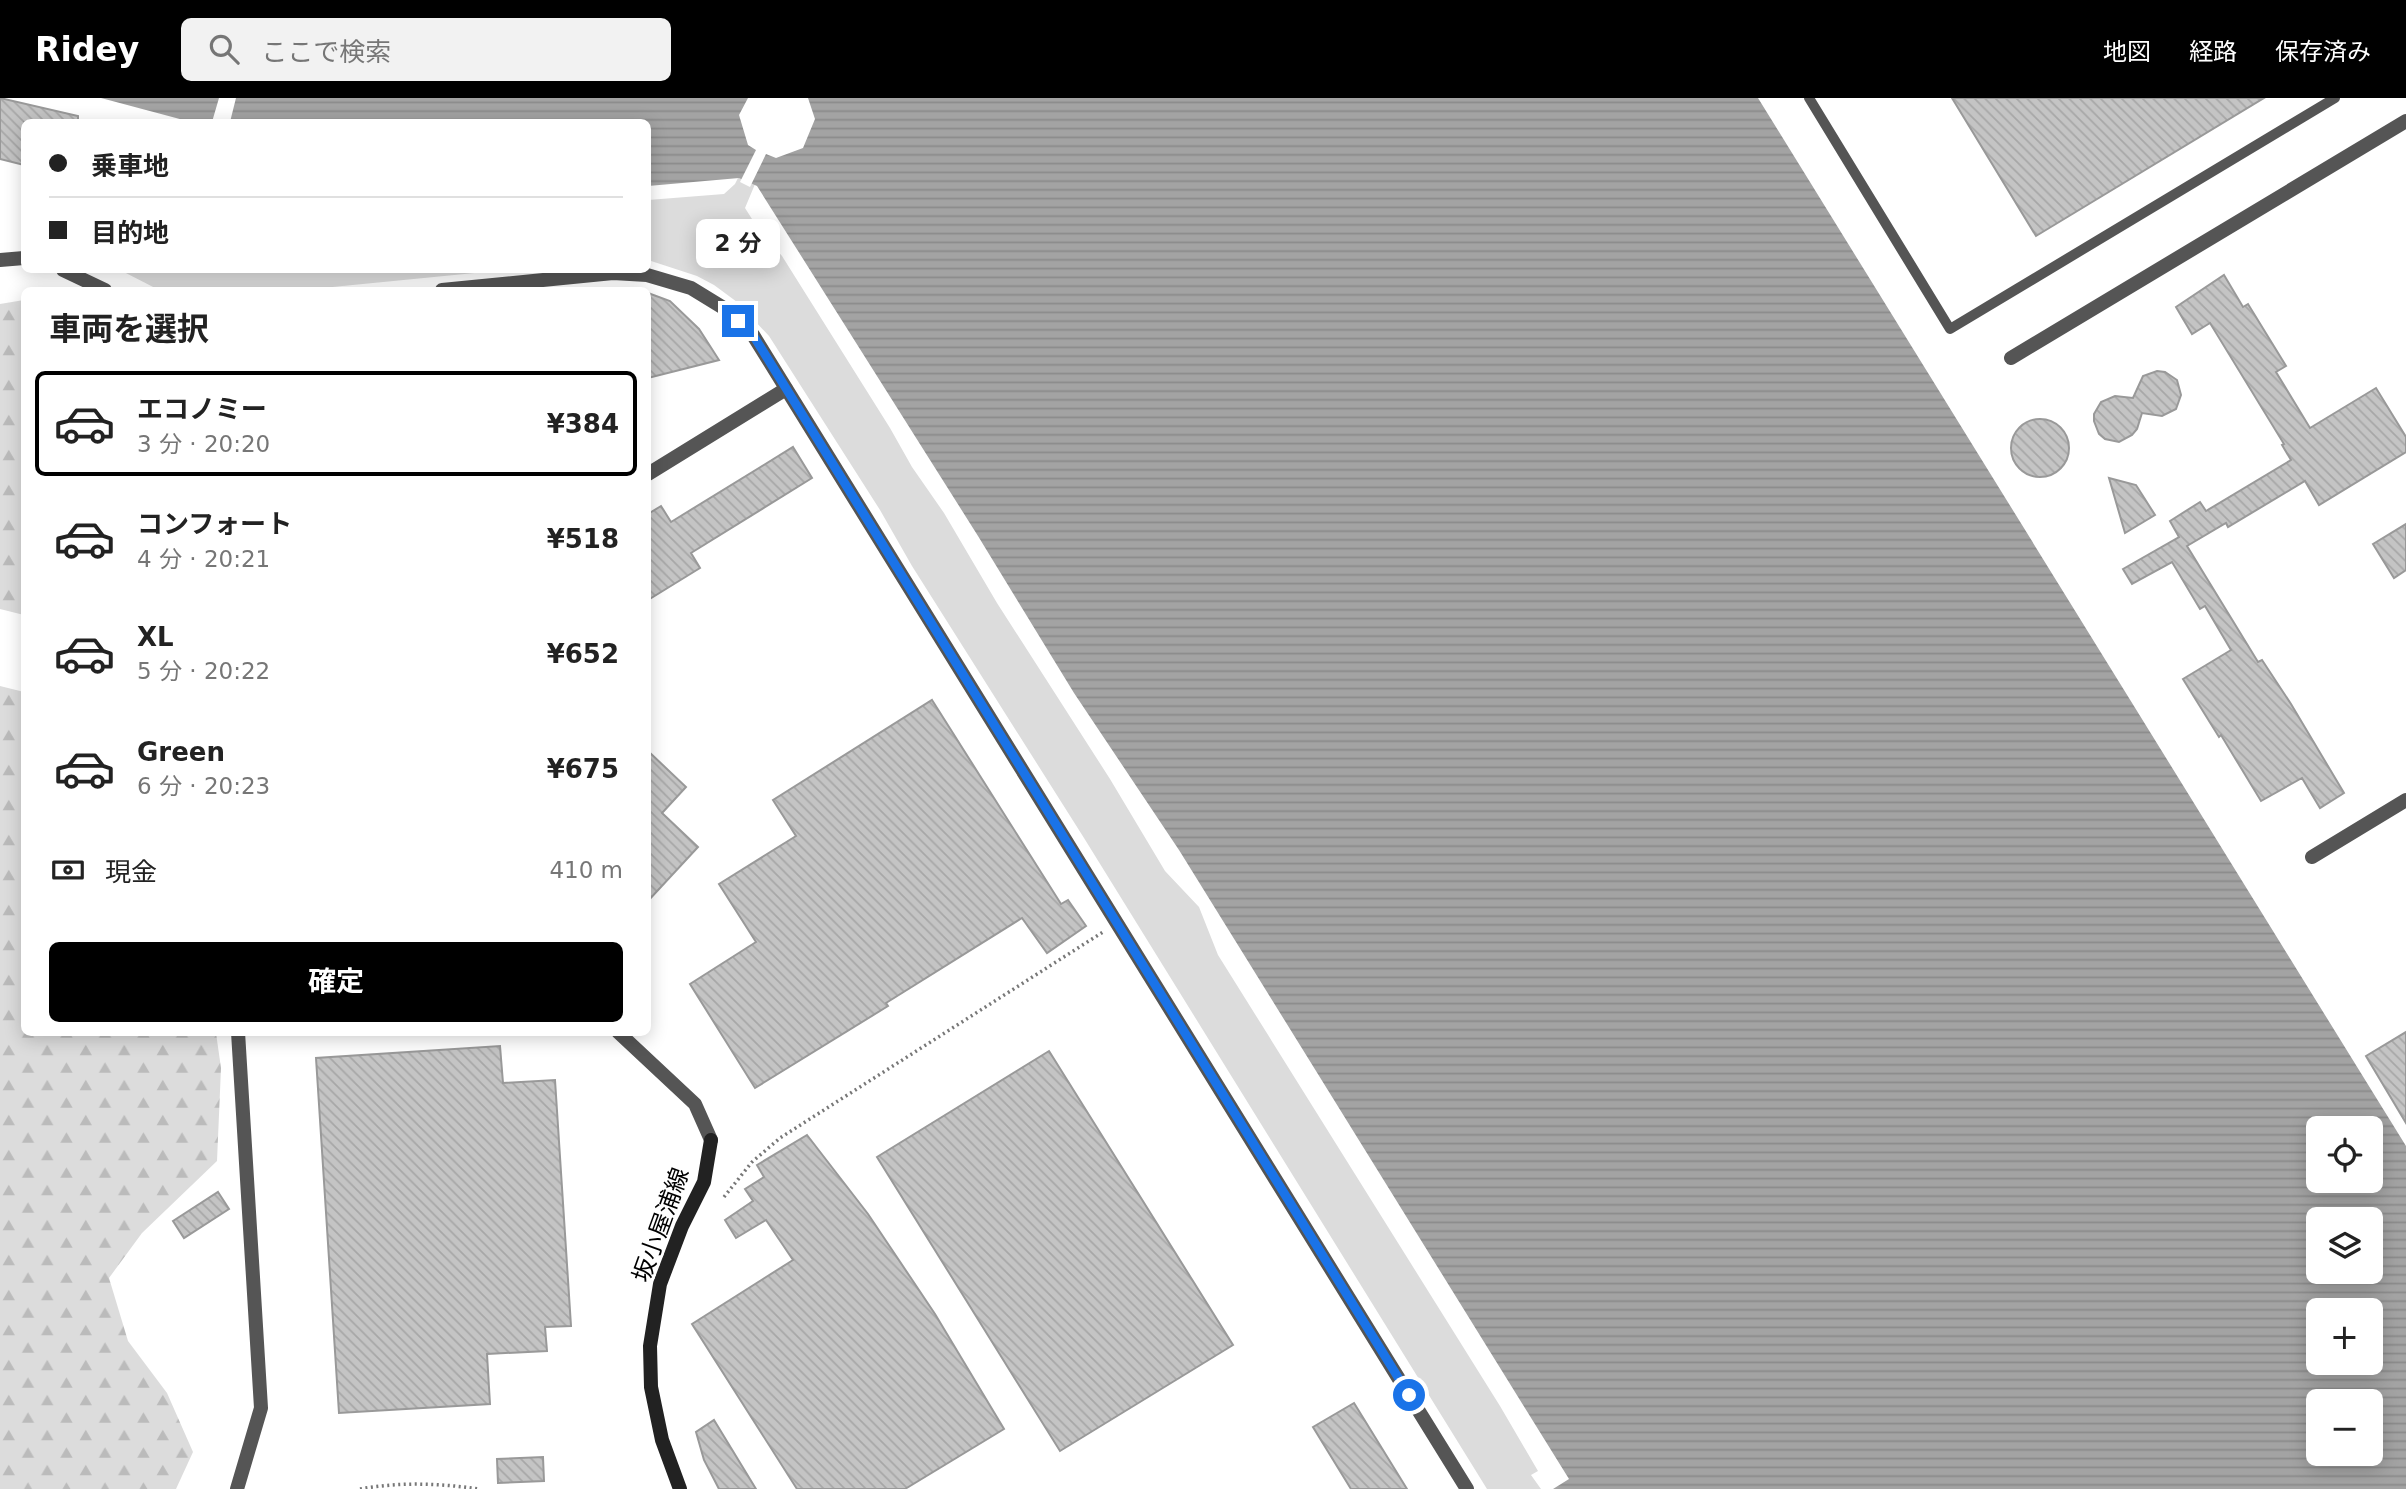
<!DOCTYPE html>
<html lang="ja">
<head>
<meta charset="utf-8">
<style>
	body { margin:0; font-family:"DejaVu Sans","Noto Sans JP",sans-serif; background:#f2f2f2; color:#222; height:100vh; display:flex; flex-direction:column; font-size:26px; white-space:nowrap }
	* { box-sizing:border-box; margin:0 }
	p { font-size:23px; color:#767676 }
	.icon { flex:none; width:38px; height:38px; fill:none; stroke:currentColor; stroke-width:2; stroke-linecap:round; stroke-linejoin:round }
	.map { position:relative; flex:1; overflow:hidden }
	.sheet { position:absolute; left:21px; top:189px; width:630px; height:749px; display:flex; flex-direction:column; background:#fff; border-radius:10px; box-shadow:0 4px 18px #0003 }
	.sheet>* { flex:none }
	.banner { position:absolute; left:21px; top:21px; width:630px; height:154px; border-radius:10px; box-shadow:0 4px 18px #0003; display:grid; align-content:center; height:154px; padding:0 28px; background:#fff }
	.tools { position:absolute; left:2306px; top:1018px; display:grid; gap:14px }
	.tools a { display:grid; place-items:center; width:77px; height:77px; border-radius:10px; background:#fff; box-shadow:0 4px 18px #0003; font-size:35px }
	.end { position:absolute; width:32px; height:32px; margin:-16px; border:9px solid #1a73e8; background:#fff; box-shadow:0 0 0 4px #fff }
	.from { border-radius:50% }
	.bubble { position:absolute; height:49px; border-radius:10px; background:#fff; box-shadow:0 4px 18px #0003; font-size:23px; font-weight:700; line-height:49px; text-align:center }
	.banner b { display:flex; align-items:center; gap:24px; height:66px; font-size:26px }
	.banner b+b { border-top:2px solid #e0e0e0 }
	.banner i { width:18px; height:18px; background:#222 }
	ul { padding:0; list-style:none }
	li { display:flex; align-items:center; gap:21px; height:105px; margin:0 14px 10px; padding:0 14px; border:4px solid transparent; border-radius:10px }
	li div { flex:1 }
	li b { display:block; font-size:26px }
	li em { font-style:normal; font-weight:700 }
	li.current { border-color:#000 }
	li>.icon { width:63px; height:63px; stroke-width:1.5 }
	h2 { padding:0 28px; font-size:32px; line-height:84px }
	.pay { display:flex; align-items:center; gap:18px; height:77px; padding:0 28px; font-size:26px }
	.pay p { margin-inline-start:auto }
	.action { display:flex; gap:14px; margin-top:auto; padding:14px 28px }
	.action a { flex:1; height:80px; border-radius:10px; background:#000; color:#fff; font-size:28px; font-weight:700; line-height:80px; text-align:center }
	header { display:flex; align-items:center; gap:42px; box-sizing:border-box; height:98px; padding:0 35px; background:#000; color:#fff }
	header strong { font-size:33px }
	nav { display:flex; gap:38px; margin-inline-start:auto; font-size:24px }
	.search { width:490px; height:63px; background:#f2f2f2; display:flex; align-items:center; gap:18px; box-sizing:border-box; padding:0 24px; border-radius:10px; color:#767676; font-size:26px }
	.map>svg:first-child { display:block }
</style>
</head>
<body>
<header>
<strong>Ridey</strong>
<div class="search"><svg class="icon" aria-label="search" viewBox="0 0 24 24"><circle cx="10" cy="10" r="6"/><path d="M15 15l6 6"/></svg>ここで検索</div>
<nav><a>地図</a><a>経路</a><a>保存済み</a></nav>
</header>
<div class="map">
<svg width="2406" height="1391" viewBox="0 0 2406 1391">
	<defs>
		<pattern id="forest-firs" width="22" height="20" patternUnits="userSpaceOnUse" patternTransform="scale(1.75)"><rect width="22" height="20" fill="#dcdcdc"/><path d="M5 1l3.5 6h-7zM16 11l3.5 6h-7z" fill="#bbb"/></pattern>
		<pattern id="water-rules" width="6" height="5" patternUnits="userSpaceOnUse" patternTransform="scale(1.75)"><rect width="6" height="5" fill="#a3a3a3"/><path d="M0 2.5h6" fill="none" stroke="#8b8b8b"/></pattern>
		<pattern id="building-back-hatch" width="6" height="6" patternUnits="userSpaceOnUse" patternTransform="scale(1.75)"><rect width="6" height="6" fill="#c4c4c4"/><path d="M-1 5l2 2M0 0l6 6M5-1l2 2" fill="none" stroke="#a7a7a7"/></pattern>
	</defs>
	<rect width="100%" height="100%" fill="#fff"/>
	<g fill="#dcdcdc">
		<polygon points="752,52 766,60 745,110 759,132 782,158 890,330 912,369 944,415 997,505 1110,681 1165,773 1199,809 1218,857 1500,1308 1538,1373 1531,1377 1541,1391 1487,1391 1084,740 912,468 880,412 769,238 737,204 714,187 697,178 648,162 648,102 724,96 735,86"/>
		<polygon points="120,172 505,172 302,192 159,192"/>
	</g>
	<g fill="url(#forest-firs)">
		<polygon points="24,202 24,517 0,511 0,206"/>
		<polygon points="0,588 24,594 24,934 216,935 221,970 217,1063 142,1135 109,1180 128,1243 167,1295 193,1354 176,1391 0,1391"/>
	</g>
	<g fill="url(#water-rules)" fill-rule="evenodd">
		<polygon points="101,0 219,0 212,24 191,24"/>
		<path d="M236,0h1522l648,1048v343h-853l16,-10 -390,-629 -105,-157 -96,-157 -221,-350 -18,-8 -91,8v-64h-418zM2319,1031h52v52h-52zM2319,1122h52v52h-52zM2319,1213h52v52h-52zM2319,1304h52v52h-52z"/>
	</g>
	<polygon fill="#fff" points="748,0 808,0 815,21 803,50 776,60 766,56 750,89 740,84 756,52 748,47 739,17"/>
	<g fill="url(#building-back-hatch)" stroke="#999" stroke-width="2">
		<polygon points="0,0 78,18 78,24 24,24 24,67 0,61"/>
		<polygon points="1952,0 2264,0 2036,138"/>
		<polygon points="2224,177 2243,209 2248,206 2286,268 2276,274 2310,330 2376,290 2406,339 2406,354 2319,407 2305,383 2228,429 2226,425 2187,448 2258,564 2262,562 2291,606 2344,695 2320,710 2302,680 2261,703 2221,637 2219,639 2183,581 2231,552 2205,508 2200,511 2172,464 2132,486 2123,471 2179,439 2170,423 2200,404 2206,413 2291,362 2282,347 2284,346 2210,225 2192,236 2176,209"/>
		<polygon points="648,195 670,203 699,231 719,262 648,280"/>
		<polygon points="2157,273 2165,274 2177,282 2181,297 2176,311 2162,318 2142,315 2137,331 2132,337 2119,344 2105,341 2099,336 2094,323 2094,316 2101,304 2115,298 2133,300 2143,278"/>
		<circle cx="2040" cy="350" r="29"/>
		<polygon points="793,349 812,380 691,455 700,470 648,502 648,416 661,408 671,424"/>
		<polygon points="2109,380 2136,387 2155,417 2125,435"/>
		<polygon points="2406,426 2406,472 2394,480 2373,446"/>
		<polygon points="932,602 1061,806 1068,802 1086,828 1047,855 1022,820 886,905 888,908 755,990 690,886 756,844 719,786 796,738 773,702"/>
		<polygon points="648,653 686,689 662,715 698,749 648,803"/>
		<polygon points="2406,934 2406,1025 2366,958"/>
		<polygon points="500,948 503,985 555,982 571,1228 545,1229 547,1253 487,1256 490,1306 339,1315 316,960"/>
		<polygon points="1049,953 1233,1247 1060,1353 877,1059"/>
		<polygon points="807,1037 868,1116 935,1216 1004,1331 905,1391 797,1391 692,1226 793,1162 766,1122 736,1140 725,1122 753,1103 745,1091 764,1079 757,1067"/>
		<polygon points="218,1094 229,1111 184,1140 173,1123"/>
		<polygon points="1354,1305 1407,1391 1351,1391 1313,1329"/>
		<polygon points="714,1322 756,1391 719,1391 704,1362 696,1334"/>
		<polygon points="543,1359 544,1383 498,1385 497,1361"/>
	</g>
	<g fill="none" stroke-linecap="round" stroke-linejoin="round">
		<g stroke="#777" stroke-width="3.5" stroke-dasharray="2 3.5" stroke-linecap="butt">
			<polyline points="724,1099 752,1064 780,1040 1103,834"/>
			<path d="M360,1391c39,-7 79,-6 118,0"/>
		</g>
		<polyline stroke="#555" stroke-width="10" points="1809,0 1950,231 2335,0"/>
		<g stroke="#555" stroke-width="14">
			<polyline points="0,162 24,160"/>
			<polyline points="63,172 105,192"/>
		</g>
		<g stroke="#555" stroke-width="14">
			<polyline points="442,192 613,175 647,177 691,190 722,209 753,237 1467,1391"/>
			<polyline points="2011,260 2406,23"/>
			<polyline points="648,376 786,291"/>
			<polyline points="2312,759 2406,702"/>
			<polyline points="618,934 695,1006 711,1042"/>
			<polyline points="237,1391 261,1310 238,934"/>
		</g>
		<polyline stroke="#222" stroke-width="14" points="680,1391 662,1342 651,1289 650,1248 660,1186 682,1128 704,1084 711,1042"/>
	</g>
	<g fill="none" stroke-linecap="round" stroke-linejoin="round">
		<polyline stroke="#1a73e8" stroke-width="9" points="738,223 753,237 1409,1297"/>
	</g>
	<g text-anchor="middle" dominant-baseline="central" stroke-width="5" stroke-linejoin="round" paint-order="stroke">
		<g font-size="24" fill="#000" stroke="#fff">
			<text transform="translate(661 1127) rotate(-70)">坂小屋浦線</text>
		</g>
	</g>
</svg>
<div class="tools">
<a><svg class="icon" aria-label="locate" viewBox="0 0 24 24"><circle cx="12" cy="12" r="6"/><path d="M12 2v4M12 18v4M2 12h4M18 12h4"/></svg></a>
<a><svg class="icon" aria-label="layers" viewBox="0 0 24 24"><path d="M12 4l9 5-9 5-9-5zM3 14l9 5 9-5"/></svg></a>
<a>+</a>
<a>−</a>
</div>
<i class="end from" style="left:1409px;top:1297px"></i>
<i class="end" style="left:738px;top:223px"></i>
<div class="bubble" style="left:696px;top:121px;width:84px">2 分</div>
<div class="banner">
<b><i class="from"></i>乗車地</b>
<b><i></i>目的地</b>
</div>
<section class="sheet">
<h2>車両を選択</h2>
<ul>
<li class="current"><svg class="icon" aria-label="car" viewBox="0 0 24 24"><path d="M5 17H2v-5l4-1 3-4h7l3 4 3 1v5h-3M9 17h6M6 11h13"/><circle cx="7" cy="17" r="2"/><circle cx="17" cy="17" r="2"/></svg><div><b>エコノミー</b><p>3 分 · 20:20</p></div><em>¥384</em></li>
<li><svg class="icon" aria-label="car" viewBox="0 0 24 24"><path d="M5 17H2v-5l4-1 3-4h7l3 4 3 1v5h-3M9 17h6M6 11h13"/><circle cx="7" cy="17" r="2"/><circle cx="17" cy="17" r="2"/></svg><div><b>コンフォート</b><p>4 分 · 20:21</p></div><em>¥518</em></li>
<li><svg class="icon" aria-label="car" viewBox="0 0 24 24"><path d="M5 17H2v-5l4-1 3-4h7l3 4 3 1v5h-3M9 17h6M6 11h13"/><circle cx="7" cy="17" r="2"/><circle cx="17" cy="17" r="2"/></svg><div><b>XL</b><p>5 分 · 20:22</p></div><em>¥652</em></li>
<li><svg class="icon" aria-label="car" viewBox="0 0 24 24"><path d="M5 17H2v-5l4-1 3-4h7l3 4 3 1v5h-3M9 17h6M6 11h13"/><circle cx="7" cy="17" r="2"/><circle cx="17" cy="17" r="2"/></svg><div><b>Green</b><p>6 分 · 20:23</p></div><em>¥675</em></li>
</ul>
<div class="pay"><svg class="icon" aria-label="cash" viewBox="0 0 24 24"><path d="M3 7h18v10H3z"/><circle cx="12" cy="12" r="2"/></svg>現金<p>410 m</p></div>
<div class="action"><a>確定</a></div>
</section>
</div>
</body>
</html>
